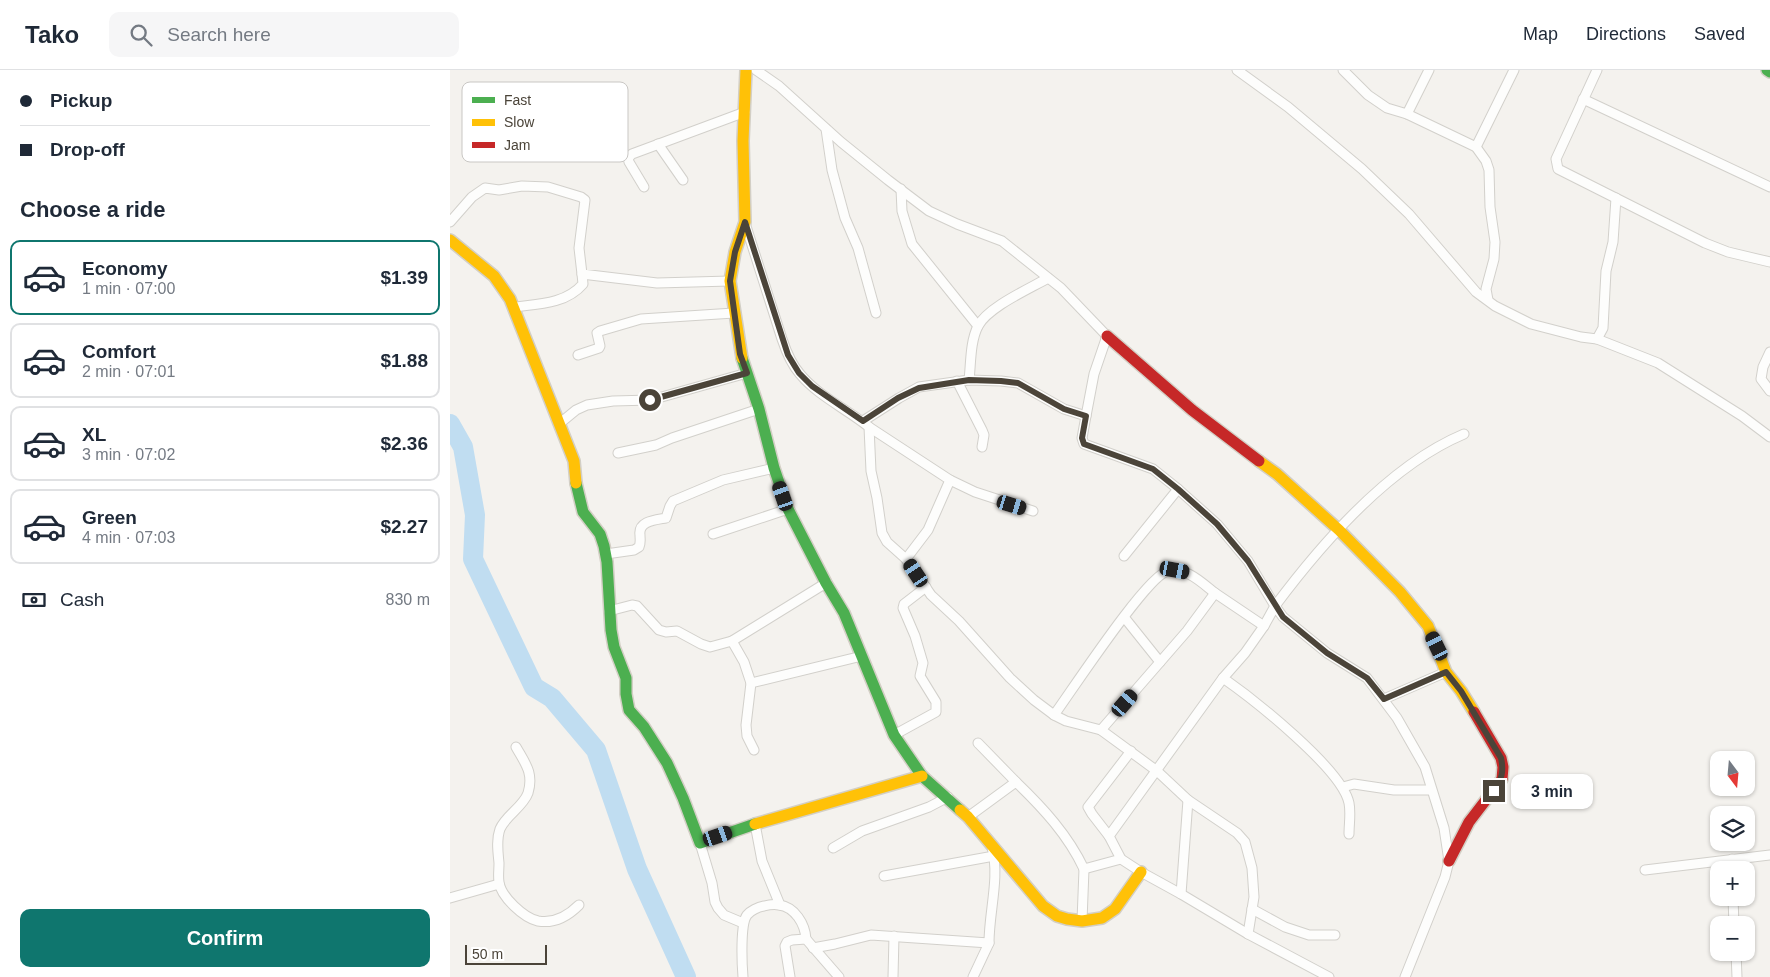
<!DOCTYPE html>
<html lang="en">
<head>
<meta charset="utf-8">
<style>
	body { margin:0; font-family:Arial,sans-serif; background:#f6f6f7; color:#1f2937; height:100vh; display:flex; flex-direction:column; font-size:19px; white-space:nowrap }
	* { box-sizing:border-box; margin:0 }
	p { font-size:16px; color:#747a83 }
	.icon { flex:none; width:28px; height:28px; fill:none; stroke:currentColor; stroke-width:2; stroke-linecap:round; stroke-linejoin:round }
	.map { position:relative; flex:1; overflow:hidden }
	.side { display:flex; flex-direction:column; background:#fff; width:450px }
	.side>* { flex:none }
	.guide { display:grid; align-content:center; height:110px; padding:0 20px; background:#fff }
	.needle { width:32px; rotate:164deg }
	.controls { position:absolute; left:1260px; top:681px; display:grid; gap:10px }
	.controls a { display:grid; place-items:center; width:45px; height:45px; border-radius:10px; background:#fff; box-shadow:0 1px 4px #0004; font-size:25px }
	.scale { position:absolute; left:15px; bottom:12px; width:82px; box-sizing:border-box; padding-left:5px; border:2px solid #4b4439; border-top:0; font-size:14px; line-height:18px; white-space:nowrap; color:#4b4439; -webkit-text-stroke:4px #fff; paint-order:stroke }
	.end { position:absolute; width:22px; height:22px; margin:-11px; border:6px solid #4b4439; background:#fff; box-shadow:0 0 0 2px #fff }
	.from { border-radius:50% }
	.bubble { position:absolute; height:35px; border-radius:10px; background:#fff; box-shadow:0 1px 4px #0004; font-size:16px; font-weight:700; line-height:35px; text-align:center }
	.car { position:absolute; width:15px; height:30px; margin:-15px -8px; border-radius:6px; box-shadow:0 0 4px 1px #0007; background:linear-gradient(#222 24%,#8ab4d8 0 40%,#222 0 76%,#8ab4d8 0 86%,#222 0) }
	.guide b { display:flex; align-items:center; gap:18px; height:48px; font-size:19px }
	.guide b+b { border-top:1px solid #e0e1e3 }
	.guide i { width:12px; height:12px; background:#1f2937 }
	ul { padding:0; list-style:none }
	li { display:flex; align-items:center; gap:15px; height:75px; margin:0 10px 8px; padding:0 10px; border:2px solid #e0e1e3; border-radius:10px }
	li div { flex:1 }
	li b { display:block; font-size:19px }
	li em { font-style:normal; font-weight:700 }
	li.current { border-color:#0f766e }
	li>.icon { width:45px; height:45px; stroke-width:1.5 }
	h2 { padding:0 20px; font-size:22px; line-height:60px }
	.pay { display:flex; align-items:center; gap:12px; height:55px; padding:0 20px; font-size:19px }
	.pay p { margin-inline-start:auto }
	.action { display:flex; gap:10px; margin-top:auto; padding:10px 20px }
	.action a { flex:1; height:58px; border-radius:10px; background:#0f766e; color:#fff; font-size:20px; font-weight:700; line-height:58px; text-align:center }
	header { display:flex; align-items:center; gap:30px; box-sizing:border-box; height:70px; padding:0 25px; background:#fff; border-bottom:1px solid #e0e1e3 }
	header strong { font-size:24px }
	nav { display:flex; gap:28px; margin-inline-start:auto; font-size:18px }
	.search { width:350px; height:45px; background:#f6f6f7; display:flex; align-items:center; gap:12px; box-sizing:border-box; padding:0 18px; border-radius:10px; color:#747a83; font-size:19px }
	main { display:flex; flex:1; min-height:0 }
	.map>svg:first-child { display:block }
</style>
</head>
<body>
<header>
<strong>Tako</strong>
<div class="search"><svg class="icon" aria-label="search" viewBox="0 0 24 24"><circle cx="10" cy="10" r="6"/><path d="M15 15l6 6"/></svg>Search here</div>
<nav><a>Map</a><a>Directions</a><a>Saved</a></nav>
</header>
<main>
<section class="side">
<div class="guide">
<b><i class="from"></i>Pickup</b>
<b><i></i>Drop-off</b>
</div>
<h2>Choose a ride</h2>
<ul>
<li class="current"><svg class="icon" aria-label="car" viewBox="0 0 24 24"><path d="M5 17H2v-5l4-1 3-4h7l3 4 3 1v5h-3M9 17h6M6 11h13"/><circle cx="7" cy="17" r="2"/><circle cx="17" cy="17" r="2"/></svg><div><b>Economy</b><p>1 min · 07:00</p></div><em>$1.39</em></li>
<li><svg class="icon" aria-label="car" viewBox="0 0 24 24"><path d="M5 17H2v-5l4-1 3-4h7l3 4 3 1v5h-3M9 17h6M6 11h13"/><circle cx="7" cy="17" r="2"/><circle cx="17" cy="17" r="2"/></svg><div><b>Comfort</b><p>2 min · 07:01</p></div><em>$1.88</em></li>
<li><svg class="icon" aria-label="car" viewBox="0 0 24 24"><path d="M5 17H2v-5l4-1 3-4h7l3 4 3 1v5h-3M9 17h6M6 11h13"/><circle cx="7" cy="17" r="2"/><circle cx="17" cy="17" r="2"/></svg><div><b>XL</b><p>3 min · 07:02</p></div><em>$2.36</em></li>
<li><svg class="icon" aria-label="car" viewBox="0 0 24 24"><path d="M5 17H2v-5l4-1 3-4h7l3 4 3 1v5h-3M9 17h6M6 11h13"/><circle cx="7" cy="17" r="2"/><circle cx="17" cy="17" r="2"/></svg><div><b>Green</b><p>4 min · 07:03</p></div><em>$2.27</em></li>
</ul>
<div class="pay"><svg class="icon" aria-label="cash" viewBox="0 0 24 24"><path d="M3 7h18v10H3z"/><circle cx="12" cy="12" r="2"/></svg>Cash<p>830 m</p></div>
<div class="action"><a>Confirm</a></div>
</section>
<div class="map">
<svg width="1320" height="907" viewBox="0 0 1320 907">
	<rect width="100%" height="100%" fill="#f4f2ee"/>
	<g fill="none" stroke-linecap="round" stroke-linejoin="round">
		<polyline stroke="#c0ddf1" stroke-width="20" points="0,354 13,377 25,445 23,489 84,617 102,628 146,680 187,799 236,907"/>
		<defs>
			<g id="street">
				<polyline points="306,0 329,16 391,72 438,110 479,141 507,154 552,171 611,218 657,266 644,304 636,346"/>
				<polyline points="787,0 838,37 912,99 959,144 1026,222 1045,236 1081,254 1131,267 1147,269 1208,293 1292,346 1320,367"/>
				<polyline points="893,0 918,25 937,38 957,44 1026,77 1036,91 1039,100 1040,137 1045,172 1044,189 1036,219 1038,230"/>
				<polyline points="1147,0 1106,89 1108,99 1255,173 1278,182 1320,192"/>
				<polyline points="1133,29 1320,117"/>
				<polyline points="957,44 979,0"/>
				<polyline points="376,59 382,100 395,148 408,178 426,243"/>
				<polyline points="208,74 233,110"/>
				<polyline points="1026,77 1064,0"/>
				<polyline points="194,117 179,92 178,88 182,84 295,42"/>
				<polyline points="451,119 452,141 462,174 528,256"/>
				<polyline points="0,152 22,127 35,118 49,120 72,116 98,117 131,127 135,130 129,178 132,204 207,213 280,211"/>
				<path d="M295,153l37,116c4,12 9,25 18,35 18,22 47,35 69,53l2,44 6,27 5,35 5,9 19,17"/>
				<path d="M64,237c24,-3 52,-3 69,-23l-1,-10"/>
				<polyline points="1147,269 1153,258 1156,201 1163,172 1166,128"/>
				<polyline points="1320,282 1313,297 1311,309 1320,321"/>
				<polyline points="128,285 149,278 150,276 147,263 150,261 191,249 284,243"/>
				<path d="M519,310c2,-17 1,-38 9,-54 10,-19 51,-37 70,-48"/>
				<polyline points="507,311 532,360 534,365 532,377"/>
				<polyline points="413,351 449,328 469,317 519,310 551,311 568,313 614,339 636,346 632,368 634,374 703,399 728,419 674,486"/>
				<polyline points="109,354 126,340 137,335 163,331 201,330 297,303"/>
				<polyline points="419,357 500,410 478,460 456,489 481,525 509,551 560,608 584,630 604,645 616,651 651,660 707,701 738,730 787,763 795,772 802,798 804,827 798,864"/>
				<polyline points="168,383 206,375 222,368 309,339"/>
				<polyline points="500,410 525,422 583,441"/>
				<path d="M728,419l39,35 31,37 27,45c47,-63 115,-141 189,-172"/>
				<polyline points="263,464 338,439"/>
				<path d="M156,484l28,-4 5,-3c2,-5 1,-7 1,-12 -2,-14 15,-15 26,-17l4,-12 3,-5 50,-21 51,-12"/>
				<polyline points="159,541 182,535 187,536 209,560 216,562 227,561 251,574 260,577 282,571"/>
				<polyline points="674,547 710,592"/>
				<polyline points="814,556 825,536 833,547 877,583 917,608 947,648 975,697 994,758 999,791 995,807 955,907"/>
				<polyline points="773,608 659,766 671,789 691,802 731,824 798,864 879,907"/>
				<polyline points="301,613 412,586"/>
				<polyline points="934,629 996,602"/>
				<path d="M604,645c17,-23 93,-140 114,-144 19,-4 34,12 47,22"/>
				<path d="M651,660l86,-99 28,-38 49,33 -19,27 -22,25c30,21 119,91 126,125 2,10 0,21 0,31"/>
				<polyline points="444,665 486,642 486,632 470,606 473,593 465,566 453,538 454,534 476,517"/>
				<polyline points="528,673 566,712"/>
				<path d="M66,677c9,16 18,26 12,46 -5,14 -22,22 -28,36 -4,11 -2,23 -1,34 0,7 -1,13 0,19 2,15 25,36 39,39 17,3 30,-5 41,-16"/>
				<polyline points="304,680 297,666 296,655 301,613 294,592 282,571 376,513"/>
				<polyline points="893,717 904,714 944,720 981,720"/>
				<path d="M518,747l48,-35c27,26 52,53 68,87l37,-10"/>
				<polyline points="305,754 312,791 330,835"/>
				<polyline points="659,766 642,744 638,737 681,681"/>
				<polyline points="250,773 262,813 265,832 268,838 274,845 293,853"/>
				<polyline points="383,778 412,761 479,737 498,727"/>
				<polyline points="1282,789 1282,800"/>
				<polyline points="1195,800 1320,785"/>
				<polyline points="434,806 544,786"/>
				<polyline points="731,824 738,730"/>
				<polyline points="0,828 49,814"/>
				<polyline points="1283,828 1284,855"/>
				<polyline points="802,839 835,857 859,865 885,865"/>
				<polyline points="632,851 634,799"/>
				<path d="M363,878l22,-4 36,-9 118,8c0,-32 11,-65 3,-96"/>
				<polyline points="1286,882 1287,907"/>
				<path d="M293,907c-1,-12 -3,-53 4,-62 3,-4 11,-8 17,-9 4,-1 10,-2 15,-1 16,2 26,19 27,34"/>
				<polyline points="340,907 335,876 337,872 342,870 356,869 389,907"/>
				<polyline points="443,907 444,866"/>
				<polyline points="523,907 539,873"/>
			</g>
			<g id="fast">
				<polyline points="1317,0 1320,2"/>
				<polyline points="292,288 309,339 324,398 338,439 376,513 394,543 444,665 472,706 510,740"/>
				<polyline points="126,413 133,442 150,464 154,476 157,492 161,560 164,577 176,608 176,624 179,640 194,657 217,693 233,728 250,773 305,754"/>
			</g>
			<g id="slow">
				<polyline points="0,170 44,206 60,229 124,391 126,413"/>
				<polyline points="292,288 280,211 285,182 295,152 293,71 296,0"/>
				<polyline points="809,391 827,404 889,460 950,522 978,556 996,602 1011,621 1024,642"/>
				<polyline points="510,740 518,747 593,836 607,846 617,849 632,851 652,848 665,839 691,802"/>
				<polyline points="305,754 472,706"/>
			</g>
			<g id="jam">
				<polyline points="657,266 742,340 809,391"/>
				<polyline points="999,791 1019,752 1052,709 1053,697 1051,688 1024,642"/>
			</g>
		</defs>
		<use href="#street" stroke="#d2d0cb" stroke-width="11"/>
		<use href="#fast" stroke="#d3cfc5" stroke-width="14"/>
		<use href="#slow" stroke="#d3cfc5" stroke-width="14"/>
		<use href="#jam" stroke="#d3cfc5" stroke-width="14"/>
		<use href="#street" stroke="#fdfdfc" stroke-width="9"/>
		<use href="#fast" stroke="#4caf50" stroke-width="11"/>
		<use href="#slow" stroke="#ffc107" stroke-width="11"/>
		<use href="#jam" stroke="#c62828" stroke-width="11"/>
	</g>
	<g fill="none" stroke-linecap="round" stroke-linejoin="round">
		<path stroke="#4b4439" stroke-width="6" d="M200,330l97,-27 -7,-19 -10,-73 5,-29 10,-30 43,133 11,18 13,13 51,35 35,-23 21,-10 50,-8 32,1 17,2 46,26 22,7 -4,22 2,6 69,25 25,20 39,35 31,37 35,56 44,36 40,25 17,21 62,-27 15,19 40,67c3,13 1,21 -7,33"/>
	</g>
	<rect x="12" y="12" width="166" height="80" rx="8" fill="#fff" stroke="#c9c7c4" stroke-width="1"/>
	<rect x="22" y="27" width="23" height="6" fill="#4caf50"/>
	<rect x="22" y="49" width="23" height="7" fill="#ffc107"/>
	<rect x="22" y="72" width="23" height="6" fill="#c62828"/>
	<g font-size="14" fill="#4b4439">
		<text x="54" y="35">Fast</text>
		<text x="54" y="57">Slow</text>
		<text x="54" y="80">Jam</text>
	</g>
</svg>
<div class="controls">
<a><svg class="needle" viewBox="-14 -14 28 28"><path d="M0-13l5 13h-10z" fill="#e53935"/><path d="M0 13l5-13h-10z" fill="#747a83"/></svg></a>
<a><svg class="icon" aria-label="layers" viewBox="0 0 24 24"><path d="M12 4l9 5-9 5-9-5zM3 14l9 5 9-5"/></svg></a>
<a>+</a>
<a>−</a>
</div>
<div class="scale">50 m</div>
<i class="end from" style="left:200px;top:330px"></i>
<i class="end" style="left:1044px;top:721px"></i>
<div class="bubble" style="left:1061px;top:704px;width:82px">3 min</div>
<i class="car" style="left:333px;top:426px;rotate:341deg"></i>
<i class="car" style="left:562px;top:435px;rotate:107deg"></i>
<i class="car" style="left:725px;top:500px;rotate:101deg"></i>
<i class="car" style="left:466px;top:503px;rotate:326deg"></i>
<i class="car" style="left:987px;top:576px;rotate:334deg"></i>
<i class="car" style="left:675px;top:633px;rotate:41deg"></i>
<i class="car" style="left:268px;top:766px;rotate:71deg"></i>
</div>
</main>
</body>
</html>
